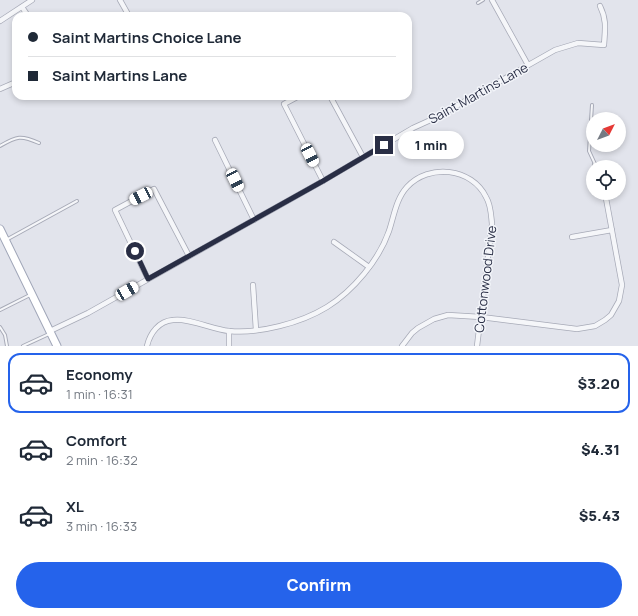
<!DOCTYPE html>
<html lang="en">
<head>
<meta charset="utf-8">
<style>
	body { margin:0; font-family:Manrope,sans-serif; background:#f2f2f3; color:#1f2937; height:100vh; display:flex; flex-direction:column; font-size:15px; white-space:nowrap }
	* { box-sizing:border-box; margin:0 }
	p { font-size:13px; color:#747a83 }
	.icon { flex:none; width:22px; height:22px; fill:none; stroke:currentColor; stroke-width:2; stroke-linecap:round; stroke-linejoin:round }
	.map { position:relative; height:346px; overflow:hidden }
	.sheet { display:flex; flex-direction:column; background:#fff; flex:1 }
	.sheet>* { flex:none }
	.top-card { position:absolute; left:12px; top:12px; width:400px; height:88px; border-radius:12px; box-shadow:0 2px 6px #0003; display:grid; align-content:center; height:88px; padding:0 16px; background:#fff }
	.needle { width:26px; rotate:48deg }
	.buttons { position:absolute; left:586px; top:112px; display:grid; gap:8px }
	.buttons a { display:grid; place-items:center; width:40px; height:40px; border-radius:50%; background:#fff; box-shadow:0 2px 6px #0003; font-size:20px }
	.end { position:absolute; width:18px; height:18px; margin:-9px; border:5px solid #292e45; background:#fff; box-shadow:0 0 0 2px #fff }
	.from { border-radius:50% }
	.bubble { position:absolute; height:28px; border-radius:14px; background:#fff; box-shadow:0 2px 6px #0003; font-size:13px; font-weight:800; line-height:28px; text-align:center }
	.car { position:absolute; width:12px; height:24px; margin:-12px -6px; border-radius:5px; box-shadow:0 0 3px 1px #0007; background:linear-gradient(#fff 24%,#345 0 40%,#fff 0 76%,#345 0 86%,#fff 0) }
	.top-card b { display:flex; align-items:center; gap:14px; height:38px; font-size:15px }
	.top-card b+b { border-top:1px solid #e0e1e3 }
	.top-card i { width:10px; height:10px; background:#1f2937 }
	ul { padding:7px 0 0; list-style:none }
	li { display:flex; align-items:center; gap:12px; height:60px; margin:0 8px 6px; padding:0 8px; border:2px solid transparent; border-radius:12px }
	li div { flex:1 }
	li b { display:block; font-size:15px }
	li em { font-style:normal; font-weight:800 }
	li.on { border-color:#2563eb }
	li>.icon { width:36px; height:36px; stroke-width:1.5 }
	.action { display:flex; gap:8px; margin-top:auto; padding:8px 16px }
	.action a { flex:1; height:46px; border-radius:24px; background:#2563eb; color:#fff; font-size:16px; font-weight:800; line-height:46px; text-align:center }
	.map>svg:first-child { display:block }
</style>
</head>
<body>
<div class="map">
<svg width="638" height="346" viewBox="0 0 638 346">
	<rect width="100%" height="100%" fill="#e2e4ec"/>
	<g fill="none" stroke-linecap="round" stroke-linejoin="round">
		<defs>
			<g id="service">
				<polyline points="478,3 483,0"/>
				<polyline points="592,105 589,151 595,164"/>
				<path d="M0,146c17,-10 21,-11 39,-3"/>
				<polyline points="6,240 77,201"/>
				<polyline points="0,310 30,295"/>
				<polyline points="0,327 5,335 7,346"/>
				<polyline points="23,346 49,334"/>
			</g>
			<g id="minor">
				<polyline points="120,0 129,16"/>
				<polyline points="492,0 528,65"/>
				<polyline points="22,7 28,16"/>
				<polyline points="0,21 32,0"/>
				<polyline points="0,89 16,82"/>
				<polyline points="299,96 284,104 323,181"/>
				<polyline points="330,96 363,157"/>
				<polyline points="215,140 254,220"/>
				<polyline points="595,165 596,167"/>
				<polyline points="572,237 612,230"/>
				<polyline points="334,242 369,267"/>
				<polyline points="148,279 115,210 154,189 189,256"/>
				<polyline points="253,285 256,330"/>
				<path d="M50,331l38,-18 235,-132 90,-53 22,-10 120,-68 23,-7 26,2c1,-15 3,-25 -4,-39"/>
				<polyline points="229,331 229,346"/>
				<path d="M147,346c3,-13 12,-25 26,-26 17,-2 38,9 56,11 30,3 72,-8 98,-24 26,-16 52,-47 62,-76 5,-15 7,-32 18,-44 22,-24 65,-19 79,10 5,8 5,18 6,27l-15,122"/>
				<polyline points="402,346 412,333 418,328 434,319 448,315 481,317 577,329 595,326 605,320 611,315 619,301 622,285 605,193"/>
			</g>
			<polyline id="primary" points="0,229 57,346"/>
		</defs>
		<use href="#service" stroke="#a7aab7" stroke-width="4"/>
		<use href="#minor" stroke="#a7aab7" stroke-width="6"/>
		<use href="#primary" stroke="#a0a6b8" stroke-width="9"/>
		<use href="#service" stroke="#f5f6f9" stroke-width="2"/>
		<use href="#minor" stroke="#f5f6f9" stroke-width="4.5"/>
		<use href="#primary" stroke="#fff" stroke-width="7"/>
	</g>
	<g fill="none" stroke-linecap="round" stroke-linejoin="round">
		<polyline stroke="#292e45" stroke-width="5" points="135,251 148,279 323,181 384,145"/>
	</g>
	<g text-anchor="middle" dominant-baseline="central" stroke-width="3" stroke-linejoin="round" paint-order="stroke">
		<g font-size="13" fill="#292e45" stroke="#f2f4f9">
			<text transform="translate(478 93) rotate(-29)">Saint Martins Lane</text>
			<text transform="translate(485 279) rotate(-83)">Cottonwood Drive</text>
		</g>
	</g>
</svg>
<div class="buttons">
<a><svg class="needle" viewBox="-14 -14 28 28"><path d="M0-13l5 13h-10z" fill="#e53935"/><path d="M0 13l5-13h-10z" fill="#747a83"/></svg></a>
<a><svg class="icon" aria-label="locate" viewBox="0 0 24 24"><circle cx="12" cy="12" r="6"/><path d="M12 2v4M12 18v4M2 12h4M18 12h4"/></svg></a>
</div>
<i class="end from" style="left:135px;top:251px"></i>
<i class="end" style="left:384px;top:145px"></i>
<div class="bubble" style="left:398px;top:131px;width:66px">1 min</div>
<i class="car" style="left:310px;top:155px;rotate:153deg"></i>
<i class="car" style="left:235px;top:180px;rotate:154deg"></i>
<i class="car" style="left:141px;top:196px;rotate:243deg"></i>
<i class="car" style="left:127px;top:291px;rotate:60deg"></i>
<div class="top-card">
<b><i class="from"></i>Saint Martins Choice Lane</b>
<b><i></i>Saint Martins Lane</b>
</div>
</div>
<section class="sheet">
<ul>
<li class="on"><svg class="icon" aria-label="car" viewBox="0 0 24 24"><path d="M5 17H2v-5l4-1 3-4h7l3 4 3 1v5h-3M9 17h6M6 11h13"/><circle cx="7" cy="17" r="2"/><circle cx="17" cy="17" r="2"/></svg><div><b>Economy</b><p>1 min · 16:31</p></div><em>$3.20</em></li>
<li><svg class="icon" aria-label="car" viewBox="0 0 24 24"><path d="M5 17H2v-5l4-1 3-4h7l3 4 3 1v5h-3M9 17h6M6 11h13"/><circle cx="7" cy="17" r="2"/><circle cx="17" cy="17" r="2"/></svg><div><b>Comfort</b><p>2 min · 16:32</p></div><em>$4.31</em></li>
<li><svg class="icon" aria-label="car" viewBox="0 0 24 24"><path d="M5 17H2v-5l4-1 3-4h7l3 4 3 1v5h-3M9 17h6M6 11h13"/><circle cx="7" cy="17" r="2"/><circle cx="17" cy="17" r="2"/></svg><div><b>XL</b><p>3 min · 16:33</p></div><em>$5.43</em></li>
</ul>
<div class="action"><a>Confirm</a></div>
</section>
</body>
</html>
